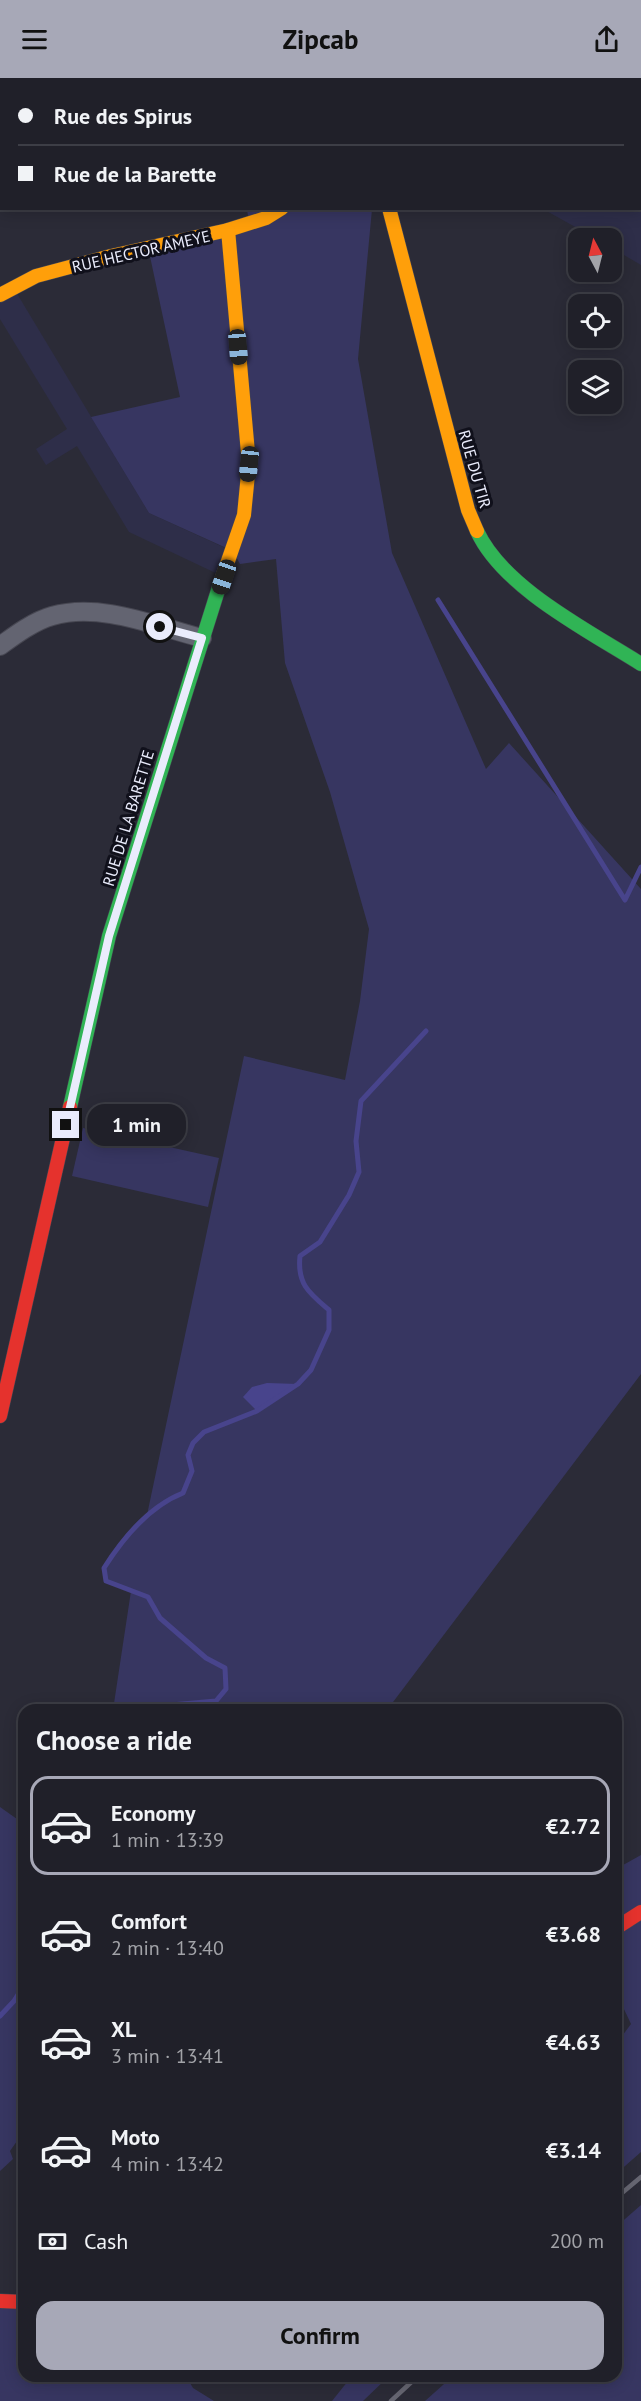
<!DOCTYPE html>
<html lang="en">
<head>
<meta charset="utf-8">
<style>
	body { margin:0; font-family:"PT Sans",sans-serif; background:#2d2d35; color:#f1f3f6; height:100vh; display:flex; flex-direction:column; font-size:22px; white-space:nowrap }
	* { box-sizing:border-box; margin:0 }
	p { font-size:20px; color:#a2a3a8 }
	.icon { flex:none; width:33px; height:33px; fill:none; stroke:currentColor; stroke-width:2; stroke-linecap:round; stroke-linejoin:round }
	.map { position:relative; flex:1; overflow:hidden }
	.drawer { position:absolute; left:18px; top:1626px; width:604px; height:678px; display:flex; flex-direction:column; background:#202029; border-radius:18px; box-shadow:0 3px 15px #0003,0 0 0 2px #3d3e46 }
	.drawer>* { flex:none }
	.hud { position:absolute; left:0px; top:0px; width:642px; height:132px; box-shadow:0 3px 15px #0003,0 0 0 2px #3d3e46; display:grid; align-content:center; height:132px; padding:0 18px; background:#202029 }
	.needle { width:39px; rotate:353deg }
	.tools { position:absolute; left:568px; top:150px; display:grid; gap:12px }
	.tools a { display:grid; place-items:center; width:54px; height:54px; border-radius:12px; background:#202029; box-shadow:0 3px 15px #0003,0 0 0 2px #3d3e46; font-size:30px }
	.end { position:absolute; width:27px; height:27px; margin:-14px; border:8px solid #eaecfc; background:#111; box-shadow:0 0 0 3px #111 }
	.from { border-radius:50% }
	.bubble { position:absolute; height:42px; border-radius:18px; background:#202029; box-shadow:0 3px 15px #0003,0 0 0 2px #3d3e46; font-size:20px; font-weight:700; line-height:42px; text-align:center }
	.car { position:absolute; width:18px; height:36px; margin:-18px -9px; border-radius:8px; box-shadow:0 0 4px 2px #0007; background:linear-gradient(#222 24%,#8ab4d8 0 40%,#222 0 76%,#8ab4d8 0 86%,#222 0) }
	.hud b { display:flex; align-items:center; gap:21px; height:57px; font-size:22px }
	.hud b+b { border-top:2px solid #3d3e46 }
	.hud i { width:15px; height:15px; background:#f1f3f6 }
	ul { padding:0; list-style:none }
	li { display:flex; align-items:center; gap:18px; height:99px; margin:0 12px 9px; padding:0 6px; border:3px solid transparent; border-radius:18px }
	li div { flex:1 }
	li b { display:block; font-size:22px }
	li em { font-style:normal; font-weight:700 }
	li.on { border-color:#a7a8b7 }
	li>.icon { width:54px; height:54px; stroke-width:1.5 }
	h2 { padding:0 18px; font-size:27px; line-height:72px }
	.pay { display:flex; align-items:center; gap:15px; height:66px; padding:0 18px; font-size:22px }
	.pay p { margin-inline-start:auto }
	.button { display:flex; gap:12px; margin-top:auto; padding:12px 18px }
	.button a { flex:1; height:69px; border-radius:18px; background:#a7a8b7; color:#111; font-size:24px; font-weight:700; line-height:69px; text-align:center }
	header { display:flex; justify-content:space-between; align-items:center; height:78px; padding:0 18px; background:#a7a8b7; color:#111; font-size:27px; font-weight:700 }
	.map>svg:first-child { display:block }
</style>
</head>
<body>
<header><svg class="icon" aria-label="menu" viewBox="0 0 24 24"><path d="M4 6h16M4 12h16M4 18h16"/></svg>Zipcab<svg class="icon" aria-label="share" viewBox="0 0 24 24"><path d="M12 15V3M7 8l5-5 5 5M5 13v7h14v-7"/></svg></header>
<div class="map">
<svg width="641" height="2323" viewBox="0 0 641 2323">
	<rect width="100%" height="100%" fill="#2b2b37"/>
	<g fill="#2e2e49">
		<polygon points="641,34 641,187 612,170 612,160 595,160 543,131 640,130"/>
		<polygon points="13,209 149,435 232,473 224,499 129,454 77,368 46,387 36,371 67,351 0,241 0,217"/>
	</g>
	<g fill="#373661">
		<polygon points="247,131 372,131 358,281 392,475 486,691 509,665 641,811 641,1296 387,1632 113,1632 131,1513 106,1503 104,1490 112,1476 147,1437 244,978 345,1002 360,923 369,851 330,714 285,585 276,481 240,486 233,473 149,435 91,339 180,319 148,169 249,145"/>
		<polygon points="83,1050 219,1080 208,1129 72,1098"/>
		<polygon points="0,1729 24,1746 24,2053 10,2073 13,2081 0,2093"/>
		<polygon points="641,1777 641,2074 617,2095 617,1965 631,1946 623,1929 617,1933 616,1791"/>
		<polygon points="641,2127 641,2323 425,2323 453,2298 616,2298 617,2148"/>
		<polygon points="0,2223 24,2224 24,2298 186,2298 193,2310 214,2323 0,2323"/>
		<polygon points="352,2298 389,2298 363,2323 332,2323"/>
	</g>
	<polygon fill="#48448c" points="267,1305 298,1306 257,1333 243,1319 252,1309"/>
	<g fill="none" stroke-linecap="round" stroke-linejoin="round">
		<g stroke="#48448c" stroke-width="5">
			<polyline points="438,522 625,822 641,789"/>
			<path d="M159,1632l12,-5 45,-4 10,-12 -1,-21 -19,-10 -46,-40 -12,-21 -42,-16 -2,-13c19,-30 46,-62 79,-75l9,-22 -4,-16 5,-12 11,-11 53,-21 41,-27 13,-14 18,-40v-20c-20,-17 -32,-26 -29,-54l20,-14 29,-47 10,-23 -3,-31 5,-40 65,-70"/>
			<polyline points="0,1938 14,1923 24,1907"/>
		</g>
		<defs>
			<g id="street">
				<polyline points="640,34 641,34"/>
				<path d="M0,568c15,-11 34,-25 52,-30 48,-14 103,10 150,22"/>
			</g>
			<g id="fast">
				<path d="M477,453c26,57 112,100 164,133"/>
				<polyline points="70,1029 109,858 220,506"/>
			</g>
			<g id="slow">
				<polyline points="389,130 468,432 477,453"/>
				<polyline points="0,217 36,198 111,178 228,152 266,140 282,130"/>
				<polyline points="220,506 244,437 249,386 228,152"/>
			</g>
			<g id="jam">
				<polyline points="410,0 410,2"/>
				<polyline points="0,1338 70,1029"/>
				<polyline points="616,1850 641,1834"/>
				<polyline points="0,2223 24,2224"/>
			</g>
		</defs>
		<use href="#street" stroke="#474752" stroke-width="20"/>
		<use href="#fast" stroke="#474752" stroke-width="15"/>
		<use href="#slow" stroke="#474752" stroke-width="15"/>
		<use href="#jam" stroke="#474752" stroke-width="15"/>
		<use href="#street" stroke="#636471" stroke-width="18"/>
		<use href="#fast" stroke="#30b455" stroke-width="14"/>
		<use href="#slow" stroke="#ff9f0a" stroke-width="14"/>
		<use href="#jam" stroke="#e5322d" stroke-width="14"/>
		<g stroke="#666672" stroke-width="4.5">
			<polyline points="616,2120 641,2099"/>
			<polyline points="391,2323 418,2298"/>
		</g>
	</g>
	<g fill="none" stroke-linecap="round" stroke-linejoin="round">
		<polyline stroke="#eaecfc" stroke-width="8" points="66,1047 109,858 202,560 160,549"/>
	</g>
	<g text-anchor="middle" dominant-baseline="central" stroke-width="6" stroke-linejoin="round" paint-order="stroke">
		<g font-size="16" fill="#eaecfc" stroke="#10101b">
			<text transform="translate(141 173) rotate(-13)">RUE HECTOR AMEYE</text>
			<text transform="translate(475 391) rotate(74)">RUE DU TIR</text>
			<text transform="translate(128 740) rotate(-73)">RUE DE LA BARETTE</text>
		</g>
	</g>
</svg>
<div class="tools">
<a><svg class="needle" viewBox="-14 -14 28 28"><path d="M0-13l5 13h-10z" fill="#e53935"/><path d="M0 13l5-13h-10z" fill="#a2a3a8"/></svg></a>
<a><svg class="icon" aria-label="locate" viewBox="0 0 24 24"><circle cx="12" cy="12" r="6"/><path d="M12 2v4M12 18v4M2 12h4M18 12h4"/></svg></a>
<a><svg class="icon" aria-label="layers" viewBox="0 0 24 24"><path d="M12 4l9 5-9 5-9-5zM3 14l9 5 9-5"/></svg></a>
</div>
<i class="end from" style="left:160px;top:549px"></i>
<i class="end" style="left:66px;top:1047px"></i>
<div class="bubble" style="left:87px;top:1026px;width:99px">1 min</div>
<i class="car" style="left:238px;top:269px;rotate:175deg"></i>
<i class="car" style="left:249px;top:386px;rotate:186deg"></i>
<i class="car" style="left:224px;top:499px;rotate:199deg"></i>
<div class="hud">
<b><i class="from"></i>Rue des Spirus</b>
<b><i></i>Rue de la Barette</b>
</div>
<section class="drawer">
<h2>Choose a ride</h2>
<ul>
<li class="on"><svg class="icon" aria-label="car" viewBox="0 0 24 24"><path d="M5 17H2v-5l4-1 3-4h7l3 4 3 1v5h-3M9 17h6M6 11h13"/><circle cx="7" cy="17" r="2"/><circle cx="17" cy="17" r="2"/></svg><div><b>Economy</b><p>1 min · 13:39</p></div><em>€2.72</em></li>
<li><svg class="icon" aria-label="car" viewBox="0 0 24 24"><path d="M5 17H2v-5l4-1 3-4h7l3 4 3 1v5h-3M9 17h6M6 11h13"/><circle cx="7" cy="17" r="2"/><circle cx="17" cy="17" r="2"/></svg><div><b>Comfort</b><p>2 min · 13:40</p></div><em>€3.68</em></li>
<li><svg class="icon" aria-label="car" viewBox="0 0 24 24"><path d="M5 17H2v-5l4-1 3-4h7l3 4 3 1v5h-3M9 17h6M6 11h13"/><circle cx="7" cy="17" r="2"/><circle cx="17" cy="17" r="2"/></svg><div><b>XL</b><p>3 min · 13:41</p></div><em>€4.63</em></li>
<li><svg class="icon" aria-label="car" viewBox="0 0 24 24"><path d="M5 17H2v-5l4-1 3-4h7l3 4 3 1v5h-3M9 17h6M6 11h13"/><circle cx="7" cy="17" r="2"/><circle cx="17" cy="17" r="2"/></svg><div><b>Moto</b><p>4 min · 13:42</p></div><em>€3.14</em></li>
</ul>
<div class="pay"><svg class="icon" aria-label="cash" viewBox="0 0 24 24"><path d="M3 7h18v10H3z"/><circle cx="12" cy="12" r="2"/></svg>Cash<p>200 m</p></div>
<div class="button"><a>Confirm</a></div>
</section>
</div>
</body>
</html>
